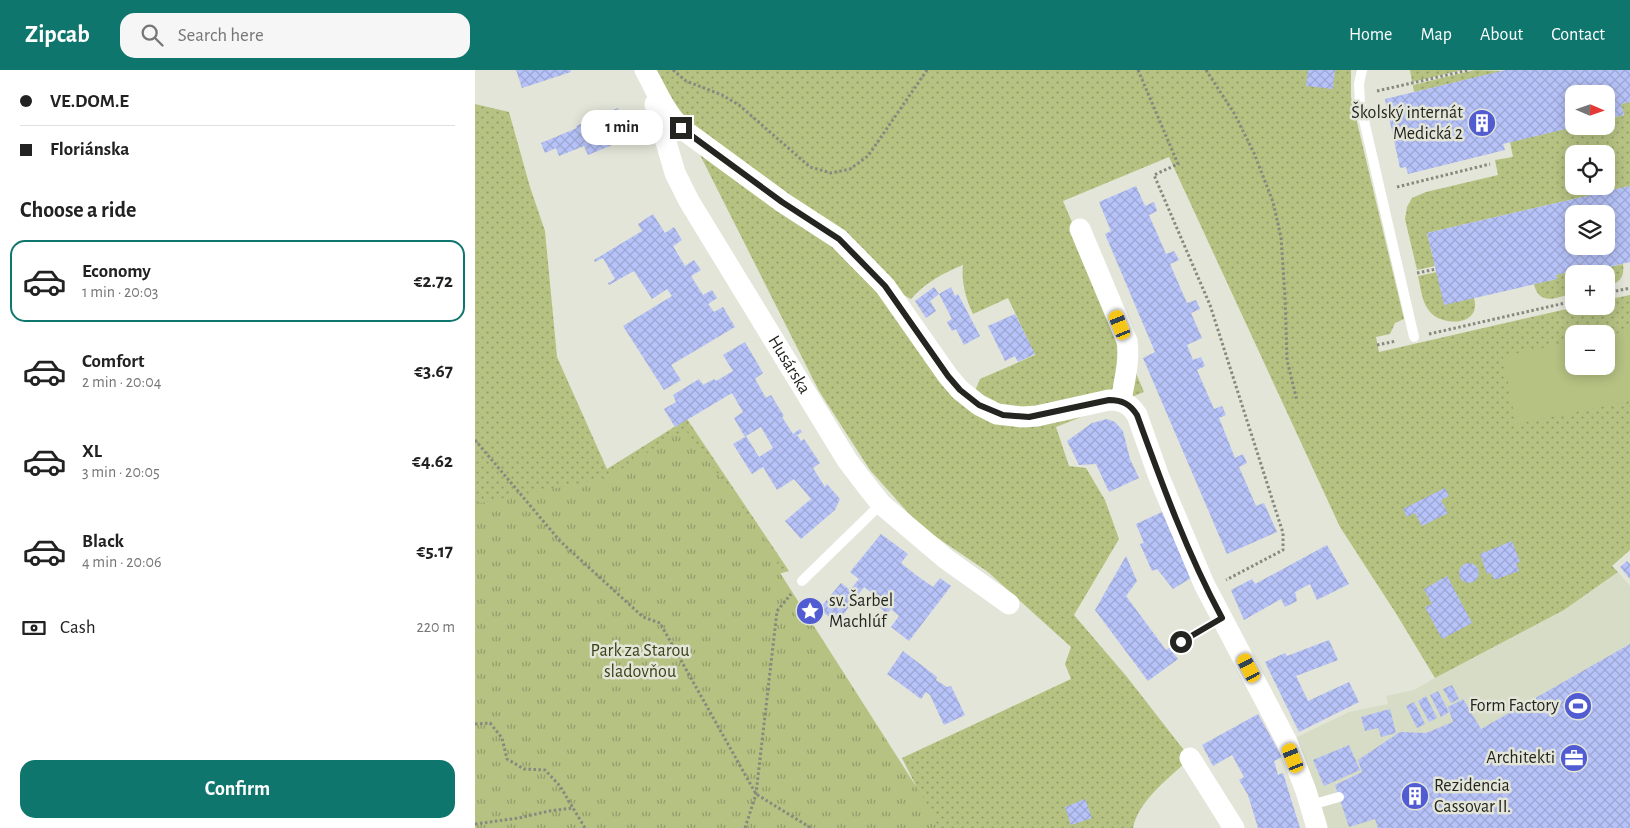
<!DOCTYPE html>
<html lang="en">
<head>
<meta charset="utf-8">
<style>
	body { margin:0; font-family:"Alegreya Sans",sans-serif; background:#f6f6f6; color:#222; height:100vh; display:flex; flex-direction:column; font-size:19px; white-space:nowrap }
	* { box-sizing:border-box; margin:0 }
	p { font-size:16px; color:#767676 }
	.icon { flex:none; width:28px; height:28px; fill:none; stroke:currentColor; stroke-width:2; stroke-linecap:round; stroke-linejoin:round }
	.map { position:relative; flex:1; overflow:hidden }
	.details { display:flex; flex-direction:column; background:#fff; width:475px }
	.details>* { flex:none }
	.hud { display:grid; align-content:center; height:110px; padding:0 20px; background:#fff }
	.needle { width:32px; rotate:92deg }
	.controls { position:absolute; left:1090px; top:15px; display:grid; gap:10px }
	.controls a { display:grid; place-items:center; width:50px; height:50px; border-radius:10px; background:#fff; box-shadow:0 2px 12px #0003; font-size:25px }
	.end { position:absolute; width:22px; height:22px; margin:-11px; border:6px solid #242520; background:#fff; box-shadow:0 0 0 2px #fff }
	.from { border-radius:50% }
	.bubble { position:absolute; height:35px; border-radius:15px; background:#fff; box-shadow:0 2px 12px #0003; font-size:16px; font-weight:600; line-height:35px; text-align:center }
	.car { position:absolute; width:15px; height:30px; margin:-15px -8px; border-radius:6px; box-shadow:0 0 4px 1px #0007; background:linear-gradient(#f5c518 24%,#345 0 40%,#f5c518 0 76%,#345 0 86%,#f5c518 0) }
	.hud b { display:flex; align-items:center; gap:18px; height:48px; font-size:19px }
	.hud b+b { border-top:1px solid #e0e0e0 }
	.hud i { width:12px; height:12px; background:#222 }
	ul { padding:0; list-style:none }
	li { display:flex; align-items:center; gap:15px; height:82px; margin:0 10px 8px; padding:0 10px; border:2px solid transparent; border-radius:15px }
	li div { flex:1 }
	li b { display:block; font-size:19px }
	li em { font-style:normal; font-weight:600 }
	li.active { border-color:#0f766e }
	li>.icon { width:45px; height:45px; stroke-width:1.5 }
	h2 { padding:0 20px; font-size:22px; line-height:60px }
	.pay { display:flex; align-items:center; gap:12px; height:55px; padding:0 20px; font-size:19px }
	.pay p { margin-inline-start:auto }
	.button { display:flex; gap:10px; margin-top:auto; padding:10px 20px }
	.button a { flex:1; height:58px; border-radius:15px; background:#0f766e; color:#fff; font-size:20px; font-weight:600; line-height:58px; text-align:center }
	header { display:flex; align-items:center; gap:30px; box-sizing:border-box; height:70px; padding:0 25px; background:#0f766e; color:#fff }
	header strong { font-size:24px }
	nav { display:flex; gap:28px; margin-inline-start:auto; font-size:18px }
	.search { width:350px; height:45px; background:#f6f6f6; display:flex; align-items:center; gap:12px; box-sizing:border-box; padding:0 18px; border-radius:15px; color:#767676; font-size:19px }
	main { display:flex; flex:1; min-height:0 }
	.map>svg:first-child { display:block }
</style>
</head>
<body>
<header>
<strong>Zipcab</strong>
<div class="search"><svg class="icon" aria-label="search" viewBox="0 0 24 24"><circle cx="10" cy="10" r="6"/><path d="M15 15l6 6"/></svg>Search here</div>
<nav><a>Home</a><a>Map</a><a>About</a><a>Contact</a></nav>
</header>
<main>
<section class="details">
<div class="hud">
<b><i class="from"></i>VE.DOM.E</b>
<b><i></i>Floriánska</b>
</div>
<h2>Choose a ride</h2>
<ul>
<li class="active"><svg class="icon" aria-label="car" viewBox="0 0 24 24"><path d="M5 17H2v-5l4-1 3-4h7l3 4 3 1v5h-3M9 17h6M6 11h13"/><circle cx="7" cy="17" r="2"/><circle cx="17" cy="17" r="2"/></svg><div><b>Economy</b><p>1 min · 20:03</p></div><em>€2.72</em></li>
<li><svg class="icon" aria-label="car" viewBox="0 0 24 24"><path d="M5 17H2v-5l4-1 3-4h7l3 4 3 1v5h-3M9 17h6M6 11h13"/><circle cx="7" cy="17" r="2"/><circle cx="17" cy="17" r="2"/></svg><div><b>Comfort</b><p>2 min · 20:04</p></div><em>€3.67</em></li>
<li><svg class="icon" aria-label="car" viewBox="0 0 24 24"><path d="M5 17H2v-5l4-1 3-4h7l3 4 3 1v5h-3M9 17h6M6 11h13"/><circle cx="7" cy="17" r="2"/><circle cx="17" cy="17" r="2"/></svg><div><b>XL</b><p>3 min · 20:05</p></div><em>€4.62</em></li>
<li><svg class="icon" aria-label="car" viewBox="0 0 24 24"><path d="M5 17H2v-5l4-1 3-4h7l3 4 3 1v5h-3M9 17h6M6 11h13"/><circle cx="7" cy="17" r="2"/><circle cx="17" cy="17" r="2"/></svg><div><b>Black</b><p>4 min · 20:06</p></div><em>€5.17</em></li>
</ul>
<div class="pay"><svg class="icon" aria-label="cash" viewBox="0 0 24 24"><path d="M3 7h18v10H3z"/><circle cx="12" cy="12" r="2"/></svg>Cash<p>220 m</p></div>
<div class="button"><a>Confirm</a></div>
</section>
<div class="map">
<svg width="1155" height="758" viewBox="0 0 1155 758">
	<defs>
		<pattern id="grass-dots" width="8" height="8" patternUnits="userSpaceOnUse" patternTransform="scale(1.25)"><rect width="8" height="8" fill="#b5c282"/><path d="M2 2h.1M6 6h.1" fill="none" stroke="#939d6a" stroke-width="1.8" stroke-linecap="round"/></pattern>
		<pattern id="park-tufts" width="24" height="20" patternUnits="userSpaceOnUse" patternTransform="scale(1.25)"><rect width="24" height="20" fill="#b5c282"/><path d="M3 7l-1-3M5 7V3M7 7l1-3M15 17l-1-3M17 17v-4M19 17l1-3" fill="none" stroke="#939d6a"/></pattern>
		<pattern id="building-cross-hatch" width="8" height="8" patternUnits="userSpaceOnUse" patternTransform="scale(1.25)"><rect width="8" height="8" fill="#b6c2f8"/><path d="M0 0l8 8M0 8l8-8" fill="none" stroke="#9ca7d4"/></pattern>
	</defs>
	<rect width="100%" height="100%" fill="#e2e5d7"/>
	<polygon fill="#d7dcc6" points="1143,502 1155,516 1155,758 842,758 812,672 874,642 913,634 911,626 939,620 960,608 1089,540"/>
	<g fill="url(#grass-dots)" fill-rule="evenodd">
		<path d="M170,0h706v27l53,222 -9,4 -5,11 -14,3 3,15 201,-46h26v-6l24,-5v255l-18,16 6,6 -54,38 -129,68 -38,-63 -57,-88 -171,-370 -106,44 81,191 -88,35 13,39 17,2 19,32 14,39 -45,76 53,62 63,81c-20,20 -51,41 -57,70h-196l-35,-70 169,-79 -6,-15 6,-17 -83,-75 -68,-46 -50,-56 -51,-79 -129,-256zM488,195c-2,17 3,34 10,49l35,-16 27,57 -55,24 -8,19 -85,-112 24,13c14,-16 32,-26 52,-34zM1099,264h32v32h-32z"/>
		<polygon points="935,0 987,0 937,12"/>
		<polygon points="1000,0 1029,1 939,22 938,15"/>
		<path d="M1155,32v84l-203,47 8,33 -18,4 -12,-51 2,-12 5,-9 14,-6 72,-17 -3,-15 18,-3 -3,-15 66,-16h30v-7l18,-4 -3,-11zM1099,84h32v32h-32z"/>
		<polygon points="0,34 34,42 55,117 70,161 82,287 132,399 212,349 314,501 186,536 0,504"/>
		<path d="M1148,194c2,13 -4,20 -17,22v-12h-27z"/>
		<path d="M962,202l37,26c8,27 -29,29 -43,15 -9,-9 -10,-24 -13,-37z"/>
		<path d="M1092,202l4,22c-15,4 -32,12 -37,-10l23,-5 -1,-4z"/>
	</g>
	<polygon fill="url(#park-tufts)" points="210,359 305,489 300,495 458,743 462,758 0,758 0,434 132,408"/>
	<polygon fill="#b5c282" points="1155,261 1155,331 1041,354 1028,286 1099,272 1099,296 1131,296 1131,265"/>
	<g fill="url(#building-cross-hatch)" fill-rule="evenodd">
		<polygon points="41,0 95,0 96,2 47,18"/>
		<polygon points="833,0 860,0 858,19 831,16"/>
		<polygon points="1031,0 1155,0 1155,32 1146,34 1149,45 1131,49 1131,24 1099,24 1099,57 1028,74 1030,80 933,104 931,97 925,98 910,29"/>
		<polygon points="143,38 154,68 113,85 109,76 84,86 81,78 70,83 66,73 102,58 101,56"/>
		<polygon points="661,116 670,136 679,132 682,141 674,145 691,184 699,181 704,190 695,194 712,233 721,230 725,239 716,243 727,268 712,275 718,290 726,287 730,296 722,300 739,339 747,336 751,345 744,348 760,388 768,384 772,393 764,397 781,436 789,433 802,462 752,484 668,288 680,282 630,164 636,161 624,132"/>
		<path d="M1155,116v76l-51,12h-3v-4l-20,5 1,4 -113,26 -17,-72zM1099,144h32v32h-32z"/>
		<polygon points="178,144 190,163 199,157 207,170 198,176 210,196 219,190 226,200 216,206 228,225 237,220 242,228 233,234 239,242 248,237 260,257 196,295 206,310 189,320 148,256 197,226 192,219 177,229 159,201 134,215 133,213 140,209 128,188 120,192 119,190 167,161 163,154"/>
		<polygon points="459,217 464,224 455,231 461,241 451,248 440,231"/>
		<polygon points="476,217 480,226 483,224 505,266 489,275 481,259 477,261 472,252 477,249 464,224"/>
		<polygon points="540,244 560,284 543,292 540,286 530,291 513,256"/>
		<path d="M270,272l18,31 -8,6 11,19 5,-3 13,21 -2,1 11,17 7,-5 2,3 -5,3 4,6 3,-2 16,24 -7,5 12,19 2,-3 13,15 -5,11 -34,29 -16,-18 26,-22 -17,-20 -17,11 -14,-23 -11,7 -19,-30 12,-7 -11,-19 9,-6 -11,-19 -57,34 -11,-18 12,-7 -3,-7 26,-16 4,6 11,-6 2,2 17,-10 -10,-16zM286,357l12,21 -14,9 -13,-21z"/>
		<polygon points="632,349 640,352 648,361 655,389 664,408 634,422 621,394 604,395 592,371 617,353"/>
		<polygon points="970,418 974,426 966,430 973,443 947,456 940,443 932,447 928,439"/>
		<polygon points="687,442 716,508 698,519 682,499 677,501 665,474 669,473 661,454"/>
		<polygon points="406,464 433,484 426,493 441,505 458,517 465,508 476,516 434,571 416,557 424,546 416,539 412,544 403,536 407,531 389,517 362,553 344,539 366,513 375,520 384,509 375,502"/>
		<polygon points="1037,471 1045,492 1041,493 1044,501 1019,510 1016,503 1012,504 1005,484"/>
		<polygon points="852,475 874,514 842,530 835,514 820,522 822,531 810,537 806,529 769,550 756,520 777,509 780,514"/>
		<polygon points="651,486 662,511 651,526 691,580 697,576 695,579 703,589 673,611 620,540"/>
		<polygon points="1152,491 1155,494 1155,509 1145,497"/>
		<circle cx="994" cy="503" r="10"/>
		<polygon points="972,506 997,553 967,569 950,537 957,534 949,519"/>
		<polygon points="854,570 863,590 821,606 833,631 874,612 884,632 824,662 790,592 810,583 812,586"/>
		<polygon points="1155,574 1155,758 903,758 900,749 874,757 860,715 887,702 883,690 925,662 951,663 978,652 973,637 988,629 1006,659"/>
		<polygon points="428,581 462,607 461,610 472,617 476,616 490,645 469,655 455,625 451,622 446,629 412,604"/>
		<polygon points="977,615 984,629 976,633 968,619"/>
		<polygon points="963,621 974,642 966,647 955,625"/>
		<polygon points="951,626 962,648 954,652 943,631"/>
		<polygon points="939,632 950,654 942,658 931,636"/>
		<polygon points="915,639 921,663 906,667 903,658 890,661 886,647"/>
		<polygon points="783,644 807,687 799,691 803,705 808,703 825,758 783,758 773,725 764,710 769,707 757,685 738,696 727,675"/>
		<polygon points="874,675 885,700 849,716 838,690"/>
		<polygon points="610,729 617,748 596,755 590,737"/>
	</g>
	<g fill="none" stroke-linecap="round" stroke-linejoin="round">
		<g stroke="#87897f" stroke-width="3" stroke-dasharray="2.5 2.5" stroke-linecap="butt">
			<polyline points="198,0 211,11 247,25 264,35 335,97 356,103 375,99 393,86 452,0"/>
			<polyline points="663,0 703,94 679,105 735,235 808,463 808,480 751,510"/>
			<polyline points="731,0 759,43 779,83 798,132 806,167 810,226 812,290 822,331"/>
			<polyline points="902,21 994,0"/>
			<polyline points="922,117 1015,94"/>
			<polyline points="1097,201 1099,209"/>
			<polyline points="942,203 961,199"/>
			<polyline points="1131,223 1155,218"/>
			<polyline points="954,264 1099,231"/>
			<polyline points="902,275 921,271"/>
			<polyline points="0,370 85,471 168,547 185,553 281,724 336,758"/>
			<polyline points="0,654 15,653 27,668 32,689 49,699 70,700 85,716 98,738"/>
			<polyline points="0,754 44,748 74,741 98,738 110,758"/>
			<polyline points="270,758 281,724 302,541 316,524"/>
		</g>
		<g stroke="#fff" stroke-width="10">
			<polyline points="887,0 884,14 885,33 939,267"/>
			<polyline points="327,511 406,434"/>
			<polyline points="706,572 747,548"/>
			<polyline points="836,735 864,727"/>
		</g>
		<g stroke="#fff" stroke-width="21">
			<path d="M170,0c11,20 20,42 36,58l101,74 57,37 46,47 63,90 12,14 19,15 18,9 25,3 15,-1 72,-16c13,0 21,4 28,15l22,62 45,107 83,158 19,49 11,37"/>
			<path id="s1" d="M180,34l20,69 14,28 158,259 19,25 15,19 65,55 63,45"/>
			<path d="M605,159l47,112c3,20 -3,41 -6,60"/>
			<polyline points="715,688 759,758"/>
		</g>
	</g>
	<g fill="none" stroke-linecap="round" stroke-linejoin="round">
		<path stroke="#242520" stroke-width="6" d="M206,58l101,74 57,37 46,47 63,90 12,14 19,15 24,10 26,2 80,-17c13,0 21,4 28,15 25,69 50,138 85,203l-41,24"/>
	</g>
	<defs>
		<symbol id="building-disc" viewBox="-11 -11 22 22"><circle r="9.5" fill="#515bd2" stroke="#e2e5d7"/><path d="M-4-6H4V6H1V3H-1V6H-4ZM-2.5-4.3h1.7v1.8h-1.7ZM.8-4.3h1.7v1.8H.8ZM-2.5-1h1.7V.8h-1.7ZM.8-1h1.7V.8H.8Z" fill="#fff"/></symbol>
		<symbol id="sight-disc" viewBox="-11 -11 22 22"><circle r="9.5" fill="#515bd2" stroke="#e2e5d7"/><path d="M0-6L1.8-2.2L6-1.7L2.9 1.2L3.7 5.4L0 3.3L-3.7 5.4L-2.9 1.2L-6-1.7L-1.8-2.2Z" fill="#fff"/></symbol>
		<symbol id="stadium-disc" viewBox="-11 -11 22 22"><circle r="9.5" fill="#515bd2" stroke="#e2e5d7"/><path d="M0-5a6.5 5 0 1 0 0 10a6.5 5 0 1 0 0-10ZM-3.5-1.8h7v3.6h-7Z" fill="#fff"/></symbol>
		<symbol id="office-disc" viewBox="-11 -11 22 22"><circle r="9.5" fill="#515bd2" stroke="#e2e5d7"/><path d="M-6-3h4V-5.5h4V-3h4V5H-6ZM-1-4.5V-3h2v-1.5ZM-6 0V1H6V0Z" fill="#fff"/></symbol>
	</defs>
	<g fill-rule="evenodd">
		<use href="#building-disc" x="991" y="37" width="32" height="32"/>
		<use href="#sight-disc" x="319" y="525" width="32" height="32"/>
		<use href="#stadium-disc" x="1087" y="620" width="32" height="32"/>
		<use href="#office-disc" x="1083" y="672" width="32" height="32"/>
		<use href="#building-disc" x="924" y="710" width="32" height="32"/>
	</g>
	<g text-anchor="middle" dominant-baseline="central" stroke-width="5" stroke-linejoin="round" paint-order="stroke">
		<g font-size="18" fill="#242520" stroke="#e2e5d7" text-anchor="end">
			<text x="988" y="43">Školský internát<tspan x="988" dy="21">Medická 2</tspan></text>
			<text x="354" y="531" text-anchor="start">sv. Šarbel<tspan x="354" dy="21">Machlúf</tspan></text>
			<text x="1084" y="636">Form Factory</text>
			<text x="1080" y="688">Architekti</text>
			<text x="959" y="716" text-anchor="start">Rezidencia<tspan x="959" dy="21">Cassovar II.</tspan></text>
		</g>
		<g font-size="18" fill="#242520" stroke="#e2e5d7">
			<text stroke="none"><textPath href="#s1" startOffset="295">Husárska</textPath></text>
		</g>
		<g font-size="18" fill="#3a4117" stroke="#e2e5d7">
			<text x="165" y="581">Park za Starou<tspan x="165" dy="21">sladovňou</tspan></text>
		</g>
	</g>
</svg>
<div class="controls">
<a><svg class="needle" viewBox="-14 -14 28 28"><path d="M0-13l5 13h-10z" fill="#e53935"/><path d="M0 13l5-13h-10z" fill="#767676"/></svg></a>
<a><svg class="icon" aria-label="locate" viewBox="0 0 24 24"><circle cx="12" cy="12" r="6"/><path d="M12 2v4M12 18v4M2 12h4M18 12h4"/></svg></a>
<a><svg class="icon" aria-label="layers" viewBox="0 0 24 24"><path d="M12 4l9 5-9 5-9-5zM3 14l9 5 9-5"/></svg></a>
<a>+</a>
<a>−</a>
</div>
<i class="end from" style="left:706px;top:572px"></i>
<i class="end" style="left:206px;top:58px"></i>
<div class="bubble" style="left:106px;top:40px;width:82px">1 min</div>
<i class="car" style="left:645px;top:255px;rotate:338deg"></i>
<i class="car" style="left:774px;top:598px;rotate:332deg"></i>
<i class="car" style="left:818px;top:688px;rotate:338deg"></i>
</div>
</main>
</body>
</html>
